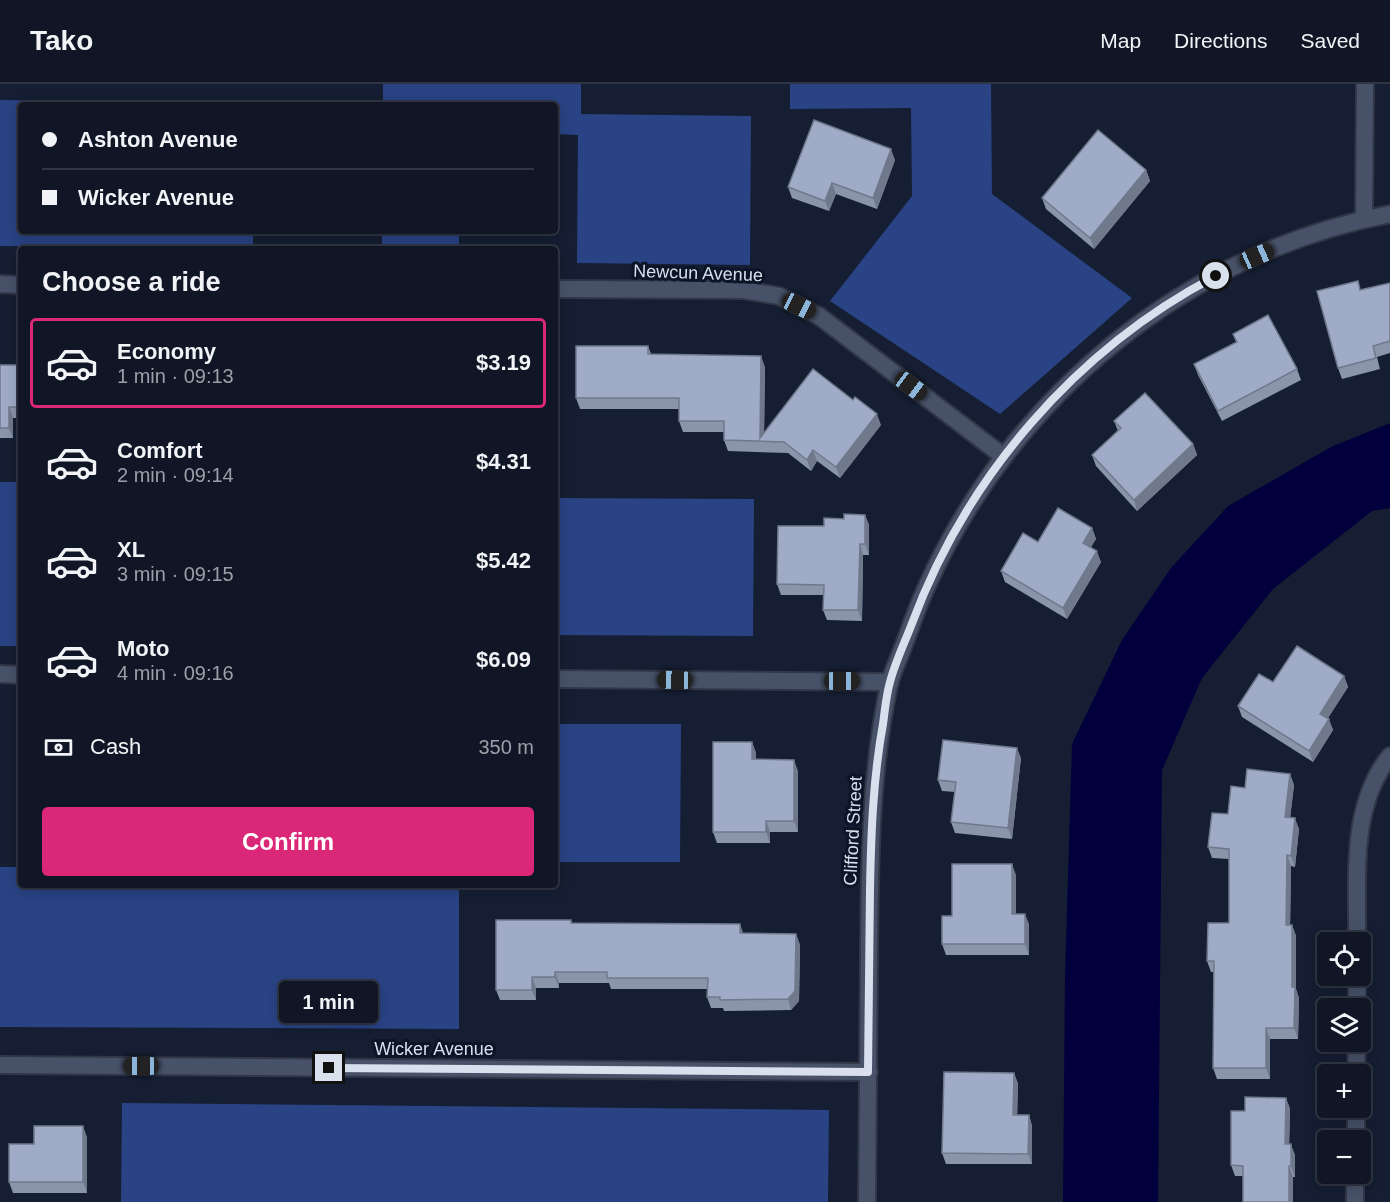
<!DOCTYPE html>
<html lang="en">
<head>
<meta charset="utf-8">
<style>
	body { margin:0; font-family:Helvetica,sans-serif; background:#1e2332; color:#f1f3f6; height:100vh; display:flex; flex-direction:column; font-size:22px; white-space:nowrap }
	* { box-sizing:border-box; margin:0 }
	p { font-size:20px; color:#9c9fa7 }
	.icon { flex:none; width:33px; height:33px; fill:none; stroke:currentColor; stroke-width:2; stroke-linecap:round; stroke-linejoin:round }
	.map { position:relative; flex:1; overflow:hidden }
	.drawer { position:absolute; left:18px; top:162px; width:540px; height:642px; display:flex; flex-direction:column; background:#101626; border-radius:6px; box-shadow:0 3px 15px #0003,0 0 0 2px #303543 }
	.drawer>* { flex:none }
	.banner { position:absolute; left:18px; top:18px; width:540px; height:132px; border-radius:6px; box-shadow:0 3px 15px #0003,0 0 0 2px #303543; display:grid; align-content:center; height:132px; padding:0 24px; background:#101626 }
	.controls { position:absolute; left:1317px; top:848px; display:grid; gap:12px }
	.controls a { display:grid; place-items:center; width:54px; height:54px; border-radius:6px; background:#101626; box-shadow:0 3px 15px #0003,0 0 0 2px #303543; font-size:30px }
	.end { position:absolute; width:27px; height:27px; margin:-14px; border:8px solid #d8dfed; background:#111; box-shadow:0 0 0 3px #111 }
	.from { border-radius:50% }
	.bubble { position:absolute; height:42px; border-radius:6px; background:#101626; box-shadow:0 3px 15px #0003,0 0 0 2px #303543; font-size:20px; font-weight:700; line-height:42px; text-align:center }
	.car { position:absolute; width:18px; height:36px; margin:-18px -9px; border-radius:8px; box-shadow:0 0 4px 2px #0007; background:linear-gradient(#222 24%,#8ab4d8 0 40%,#222 0 76%,#8ab4d8 0 86%,#222 0) }
	.banner b { display:flex; align-items:center; gap:21px; height:57px; font-size:22px }
	.banner b+b { border-top:2px solid #303543 }
	.banner i { width:15px; height:15px; background:#f1f3f6 }
	ul { padding:0; list-style:none }
	li { display:flex; align-items:center; gap:18px; height:90px; margin:0 12px 9px; padding:0 12px; border:3px solid transparent; border-radius:6px }
	li div { flex:1 }
	li b { display:block; font-size:22px }
	li em { font-style:normal; font-weight:700 }
	li.active { border-color:#db2777 }
	li>.icon { width:54px; height:54px; stroke-width:1.5 }
	h2 { padding:0 24px; font-size:27px; line-height:72px }
	.pay { display:flex; align-items:center; gap:15px; height:66px; padding:0 24px; font-size:22px }
	.pay p { margin-inline-start:auto }
	.button { display:flex; gap:12px; margin-top:auto; padding:12px 24px }
	.button a { flex:1; height:69px; border-radius:6px; background:#db2777; color:#fff; font-size:24px; font-weight:700; line-height:69px; text-align:center }
	header { display:flex; align-items:center; gap:36px; box-sizing:border-box; height:84px; padding:0 30px; background:#101626; border-bottom:2px solid #303543 }
	header strong { font-size:28px }
	nav { display:flex; gap:33px; margin-inline-start:auto; font-size:21px }
	.map>svg:first-child { display:block }
</style>
</head>
<body>
<header>
<strong>Tako</strong>
<nav><a>Map</a><a>Directions</a><a>Saved</a></nav>
</header>
<div class="map">
<svg width="1390" height="1118" viewBox="0 0 1390 1118">
	<rect width="100%" height="100%" fill="#151e32"/>
	<g fill="#294384">
		<polygon points="383,0 581,0 581,30 751,32 750,181 577,179 578,51 555,50 555,21 383,21"/>
		<polygon points="790,0 991,0 992,110 1132,214 1000,330 830,217 912,112 911,24 790,25"/>
		<polygon points="0,16 255,19 255,21 21,21 21,147 253,147 253,164 0,162"/>
		<rect x="382" y="147" width="77" height="18"/>
		<rect x="0" y="398" width="21" height="164"/>
		<polygon points="555,414 754,415 753,552 555,551"/>
		<polygon points="555,640 681,640 680,778 555,778"/>
		<polygon points="0,783 21,783 21,801 459,801 459,945 0,943"/>
		<polygon points="122,1019 829,1026 828,1118 121,1118"/>
	</g>
	<polygon fill="#01003d" points="1390,339 1390,424 1372,427 1273,505 1202,594 1162,686 1158,1118 1063,1118 1065,892 1072,660 1122,556 1171,484 1228,422 1331,363"/>
	<g fill="none" stroke-linecap="round" stroke-linejoin="round">
		<defs>
			<g id="minor">
				<polyline points="1364,135 1365,0"/>
				<polyline points="0,200 21,201"/>
				<polyline points="555,205 743,206 779,212 819,232 1003,372"/>
				<polyline points="0,590 21,591"/>
				<polyline points="555,595 890,598"/>
				<path d="M1357,858c1,-62 -8,-135 33,-186"/>
				<polyline points="1357,924 1357,891"/>
				<polyline points="0,981 869,988"/>
				<polyline points="1356,990 1357,957"/>
				<polyline points="1356,1056 1356,1023"/>
				<path d="M867,1118c1,-83 2,-166 2,-250 1,-90 1,-178 20,-267 3,-12 8,-23 13,-35 8,-21 15,-43 25,-64 84,-188 259,-334 463,-372"/>
				<polyline points="1355,1118 1355,1089"/>
			</g>
		</defs>
		<use href="#minor" stroke="#323748" stroke-width="20"/>
		<use href="#minor" stroke="#475269" stroke-width="16"/>
	</g>
	<g fill="#8a94ab">
		<polygon points="895,76 877,125 836,110 829,127 792,114 788,103"/>
		<polygon points="1146,86 1150,97 1094,165 1046,125 1042,114"/>
		<polygon points="1390,199 1390,269 1377,273 1380,285 1342,295 1338,284 1361,206"/>
		<polygon points="1233,250 1297,285 1301,296 1222,337 1198,291 1194,280 1236,258"/>
		<polygon points="648,262 651,270 765,283 764,348 881,341 840,394 817,377 811,387 788,369 728,367 724,356 724,348 683,348 679,337 679,325 580,325 576,314"/>
		<polygon points="0,281 21,281 21,334 13,334 13,354 0,354"/>
		<polygon points="1114,337 1193,360 1197,371 1137,427 1096,382 1092,371 1118,347"/>
		<polygon points="865,431 869,441 869,471 863,471 862,537 827,536 823,526 823,511 781,511 777,500 824,442 844,435"/>
		<polygon points="1092,444 1096,455 1090,464 1101,478 1067,535 1005,498 1001,487 1038,458"/>
		<polygon points="1344,592 1348,603 1328,634 1333,646 1313,678 1242,633 1238,622 1273,598"/>
		<polygon points="752,658 756,669 756,675 798,687 798,748 770,748 770,759 717,759 713,748"/>
		<polygon points="1021,674 1012,755 955,749 951,738 955,708 942,707 938,696"/>
		<polygon points="1290,690 1294,701 1290,734 1299,745 1295,783 1291,782 1290,841 1292,841 1296,852 1296,905 1299,914 1298,955 1270,955 1270,995 1217,995 1213,984 1214,888 1211,888 1207,877 1229,839 1229,775 1212,774 1208,763 1245,704"/>
		<polygon points="1016,791 1016,830 1029,840 1029,871 946,871 942,860 952,832"/>
		<polygon points="571,836 572,839 743,849 796,850 800,861 799,917 791,926 724,927 723,924 711,924 707,913 707,905 611,905 609,899 559,899 559,904 536,904 536,916 500,916 496,906"/>
		<polygon points="1014,989 1018,1000 1017,1031 1029,1031 1032,1042 1032,1080 946,1080 942,1069"/>
		<polygon points="1286,1014 1290,1025 1289,1060 1295,1071 1295,1093 1235,1092 1231,1081 1245,1027"/>
		<polygon points="87,1053 87,1109 13,1109 9,1098"/>
	</g>
	<g fill="#70788b">
		<polygon points="891,65 895,76 877,125 873,114"/>
		<polygon points="1146,86 1150,97 1094,165 1090,154"/>
		<polygon points="832,99 836,110 829,127 825,117"/>
		<polygon points="761,272 765,283 764,357 760,354"/>
		<polygon points="9,323 13,334 13,354 9,344"/>
		<polygon points="877,330 881,341 840,394 836,383"/>
		<polygon points="1193,360 1197,371 1137,427 1134,416"/>
		<polygon points="813,366 817,377 811,387 807,376"/>
		<polygon points="865,431 869,441 869,471 865,460"/>
		<polygon points="1092,444 1096,455 1087,470 1083,459"/>
		<polygon points="860,460 863,471 862,537 858,526"/>
		<polygon points="1097,467 1101,478 1067,535 1063,524"/>
		<polygon points="1344,592 1348,603 1324,640 1320,630"/>
		<polygon points="1329,635 1333,646 1313,678 1309,667"/>
		<polygon points="752,658 756,669 756,686 752,675"/>
		<polygon points="1017,664 1021,674 1012,755 1008,744"/>
		<polygon points="794,676 798,687 798,748 794,737"/>
		<polygon points="1290,690 1294,701 1289,744 1285,733"/>
		<polygon points="1295,734 1299,745 1295,783 1291,772"/>
		<polygon points="766,737 770,748 770,759 766,748"/>
		<polygon points="1287,771 1291,782 1290,852 1286,841"/>
		<polygon points="1012,780 1016,791 1016,840 1012,830"/>
		<polygon points="1025,830 1029,840 1029,871 1025,860"/>
		<polygon points="740,840 744,851 740,849"/>
		<polygon points="1292,841 1296,852 1296,905 1299,914 1298,955 1294,944 1292,903"/>
		<polygon points="796,850 800,861 799,917 791,926 788,915"/>
		<polygon points="555,888 559,899 559,904 555,893"/>
		<polygon points="532,893 536,904 536,916 532,906"/>
		<polygon points="1266,944 1270,955 1270,995 1266,984"/>
		<polygon points="1014,989 1018,1000 1017,1042 1013,1031"/>
		<polygon points="1286,1014 1290,1025 1289,1071 1285,1060"/>
		<polygon points="1029,1031 1032,1042 1032,1080 1028,1070"/>
		<polygon points="83,1042 87,1053 87,1109 83,1098"/>
		<polygon points="1291,1060 1295,1071 1295,1093 1291,1082"/>
		<polygon points="1289,1082 1293,1093 1293,1118 1289,1118"/>
	</g>
	<g fill="#a0acc7" stroke="#70788b" stroke-width="1.5">
		<polygon points="814,36 891,65 873,114 832,99 825,117 788,103"/>
		<polygon points="1098,46 1146,86 1090,154 1042,114"/>
		<polygon points="1358,197 1360,206 1390,199 1390,257 1373,262 1376,274 1338,284 1317,207"/>
		<polygon points="1268,231 1297,285 1218,327 1194,280 1237,258 1233,250"/>
		<polygon points="576,262 648,262 648,270 761,272 760,354 813,285 853,316 855,313 877,330 836,383 813,366 807,376 784,358 724,356 724,337 679,337 679,314 576,314"/>
		<polygon points="0,281 21,281 21,323 9,323 9,344 0,344"/>
		<polygon points="1145,309 1193,360 1134,416 1092,371 1121,344 1114,337"/>
		<polygon points="1058,424 1092,444 1083,459 1097,467 1063,524 1001,487 1023,449 1038,458"/>
		<polygon points="844,430 865,431 865,460 860,460 858,526 823,526 824,501 777,500 778,442 824,442 824,434 844,435"/>
		<polygon points="1297,562 1344,592 1320,630 1329,635 1309,667 1238,622 1259,590 1273,598"/>
		<polygon points="943,656 1017,664 1008,744 951,738 956,698 938,696"/>
		<polygon points="713,658 752,658 752,675 794,676 794,737 766,737 766,748 713,748"/>
		<polygon points="1247,685 1290,690 1285,733 1295,734 1291,772 1287,771 1286,841 1292,841 1292,903 1295,903 1294,944 1266,944 1266,984 1213,984 1214,877 1207,877 1208,839 1229,839 1229,765 1208,763 1212,729 1228,730 1231,702 1245,704"/>
		<polygon points="952,780 1012,780 1012,830 1025,830 1025,860 942,860 942,832 952,832"/>
		<polygon points="496,836 571,836 571,839 740,840 740,849 796,850 795,907 788,915 720,916 720,913 707,913 708,894 607,894 607,888 555,888 555,893 532,893 532,906 496,906"/>
		<polygon points="944,988 1014,989 1013,1031 1029,1031 1028,1070 942,1069"/>
		<polygon points="1245,1013 1286,1014 1285,1060 1291,1060 1291,1082 1289,1082 1289,1118 1243,1118 1243,1082 1231,1081 1231,1027 1245,1027"/>
		<polygon points="34,1042 83,1042 83,1098 9,1098 9,1060 34,1060"/>
	</g>
	<g fill="none" stroke-linecap="round" stroke-linejoin="round">
		<path stroke="#d8dfed" stroke-width="8" d="M329,984l539,4c1,-61 1,-121 2,-182 1,-56 3,-111 13,-166 2,-14 3,-28 7,-42 5,-19 14,-38 21,-56 55,-149 164,-276 305,-350"/>
	</g>
	<g text-anchor="middle" dominant-baseline="central" stroke-width="6" stroke-linejoin="round" paint-order="stroke">
		<g font-size="18" fill="#d8dfed" stroke="#0c1528">
			<text transform="translate(698 189) rotate(2)">Newcun Avenue</text>
			<text transform="translate(853 747) rotate(-87)">Clifford Street</text>
			<text x="434" y="965">Wicker Avenue</text>
		</g>
	</g>
</svg>
<div class="controls">
<a><svg class="icon" aria-label="locate" viewBox="0 0 24 24"><circle cx="12" cy="12" r="6"/><path d="M12 2v4M12 18v4M2 12h4M18 12h4"/></svg></a>
<a><svg class="icon" aria-label="layers" viewBox="0 0 24 24"><path d="M12 4l9 5-9 5-9-5zM3 14l9 5 9-5"/></svg></a>
<a>+</a>
<a>−</a>
</div>
<i class="end from" style="left:1216px;top:192px"></i>
<i class="end" style="left:329px;top:984px"></i>
<div class="bubble" style="left:279px;top:897px;width:99px">1 min</div>
<i class="car" style="left:1257px;top:172px;rotate:66deg"></i>
<i class="car" style="left:799px;top:222px;rotate:116deg"></i>
<i class="car" style="left:911px;top:302px;rotate:127deg"></i>
<i class="car" style="left:675px;top:596px;rotate:271deg"></i>
<i class="car" style="left:842px;top:597px;rotate:90deg"></i>
<i class="car" style="left:141px;top:982px;rotate:270deg"></i>
<div class="banner">
<b><i class="from"></i>Ashton Avenue</b>
<b><i></i>Wicker Avenue</b>
</div>
<section class="drawer">
<h2>Choose a ride</h2>
<ul>
<li class="active"><svg class="icon" aria-label="car" viewBox="0 0 24 24"><path d="M5 17H2v-5l4-1 3-4h7l3 4 3 1v5h-3M9 17h6M6 11h13"/><circle cx="7" cy="17" r="2"/><circle cx="17" cy="17" r="2"/></svg><div><b>Economy</b><p>1 min · 09:13</p></div><em>$3.19</em></li>
<li><svg class="icon" aria-label="car" viewBox="0 0 24 24"><path d="M5 17H2v-5l4-1 3-4h7l3 4 3 1v5h-3M9 17h6M6 11h13"/><circle cx="7" cy="17" r="2"/><circle cx="17" cy="17" r="2"/></svg><div><b>Comfort</b><p>2 min · 09:14</p></div><em>$4.31</em></li>
<li><svg class="icon" aria-label="car" viewBox="0 0 24 24"><path d="M5 17H2v-5l4-1 3-4h7l3 4 3 1v5h-3M9 17h6M6 11h13"/><circle cx="7" cy="17" r="2"/><circle cx="17" cy="17" r="2"/></svg><div><b>XL</b><p>3 min · 09:15</p></div><em>$5.42</em></li>
<li><svg class="icon" aria-label="car" viewBox="0 0 24 24"><path d="M5 17H2v-5l4-1 3-4h7l3 4 3 1v5h-3M9 17h6M6 11h13"/><circle cx="7" cy="17" r="2"/><circle cx="17" cy="17" r="2"/></svg><div><b>Moto</b><p>4 min · 09:16</p></div><em>$6.09</em></li>
</ul>
<div class="pay"><svg class="icon" aria-label="cash" viewBox="0 0 24 24"><path d="M3 7h18v10H3z"/><circle cx="12" cy="12" r="2"/></svg>Cash<p>350 m</p></div>
<div class="button"><a>Confirm</a></div>
</section>
</div>
</body>
</html>
